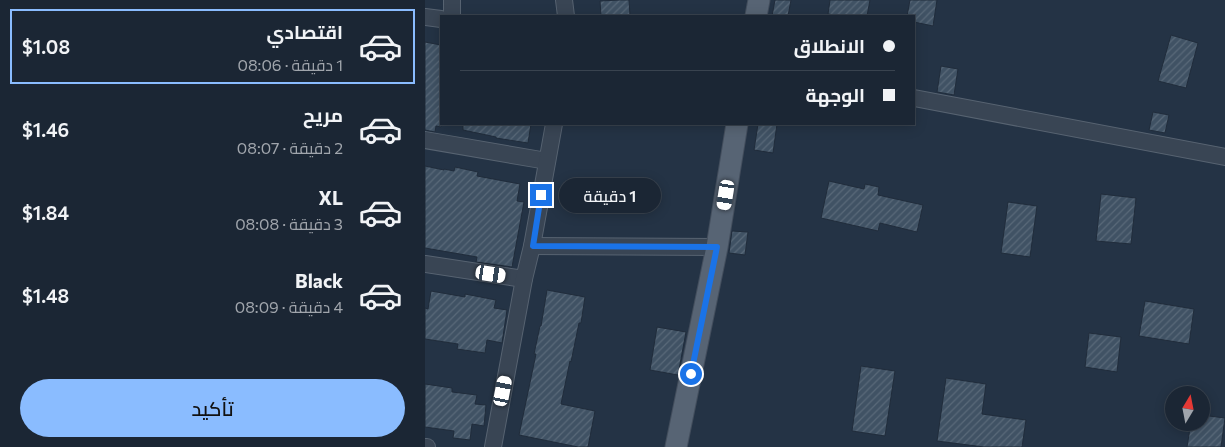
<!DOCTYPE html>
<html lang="ar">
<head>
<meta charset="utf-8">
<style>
	body { margin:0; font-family:Commissioner,Cairo,sans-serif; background:#283240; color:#f1f3f6; direction:rtl; height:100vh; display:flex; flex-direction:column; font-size:19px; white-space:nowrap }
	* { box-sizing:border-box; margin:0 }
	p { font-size:16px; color:#a0a5ac }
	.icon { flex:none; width:28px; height:28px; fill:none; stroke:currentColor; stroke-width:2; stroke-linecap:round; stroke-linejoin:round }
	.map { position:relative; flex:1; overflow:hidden; direction:ltr }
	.drawer { display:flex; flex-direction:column; background:#1b2634; width:425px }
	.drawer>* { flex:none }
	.hud { position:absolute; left:15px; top:15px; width:475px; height:110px; border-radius:0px; box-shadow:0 2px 12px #0003,0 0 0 1px #39434f; direction:rtl; display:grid; align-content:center; height:110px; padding:0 20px; background:#1b2634 }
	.needle { width:32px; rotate:10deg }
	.buttons { position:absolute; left:740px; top:386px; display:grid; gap:10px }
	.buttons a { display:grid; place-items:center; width:45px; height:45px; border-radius:50%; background:#1b2634; box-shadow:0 2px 12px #0003,0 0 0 1px #39434f; font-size:25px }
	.end { position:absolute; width:22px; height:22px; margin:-11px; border:6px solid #1a73e8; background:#fff; box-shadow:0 0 0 2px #fff }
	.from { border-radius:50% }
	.bubble { position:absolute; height:35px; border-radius:18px; background:#1b2634; box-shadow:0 2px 12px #0003,0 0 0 1px #39434f; font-size:16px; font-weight:600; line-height:35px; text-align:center; direction:rtl }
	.car { position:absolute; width:15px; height:30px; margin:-15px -8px; border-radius:6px; box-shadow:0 0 4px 1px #0007; background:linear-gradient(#fff 24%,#345 0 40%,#fff 0 76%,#345 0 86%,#fff 0) }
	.hud b { display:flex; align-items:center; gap:18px; height:48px; font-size:19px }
	.hud b+b { border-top:1px solid #39434f }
	.hud i { width:12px; height:12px; background:#f1f3f6 }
	ul { padding:9px 0 0; list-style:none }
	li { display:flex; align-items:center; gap:15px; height:75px; margin:0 10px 8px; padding:0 10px; border:2px solid transparent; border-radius:0px }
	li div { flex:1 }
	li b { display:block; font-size:19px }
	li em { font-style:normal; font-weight:600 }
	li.current { border-color:#8abcff }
	li>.icon { width:45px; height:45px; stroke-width:1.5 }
	.button { display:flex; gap:10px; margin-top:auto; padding:10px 20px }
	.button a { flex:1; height:58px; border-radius:30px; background:#8abcff; color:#111; font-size:20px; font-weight:600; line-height:58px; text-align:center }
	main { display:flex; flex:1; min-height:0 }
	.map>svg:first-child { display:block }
</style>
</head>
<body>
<main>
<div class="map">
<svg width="800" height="447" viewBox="0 0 800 447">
	<defs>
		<pattern id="building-hatch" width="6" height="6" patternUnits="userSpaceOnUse" patternTransform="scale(1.25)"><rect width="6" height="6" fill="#405264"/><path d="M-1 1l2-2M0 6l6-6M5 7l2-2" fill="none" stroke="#596979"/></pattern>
	</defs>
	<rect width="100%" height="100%" fill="#243345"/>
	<g fill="url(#building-hatch)" stroke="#202c3b">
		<polygon points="194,0 204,0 205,16 176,16 175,1"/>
		<polygon points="350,0 366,0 363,16 347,16"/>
		<polygon points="405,0 445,0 442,16 419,16 403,14"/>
		<polygon points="485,0 512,0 508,26 489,22 489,16 482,16"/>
		<polygon points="746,35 773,43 761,88 733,81"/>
		<polygon points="0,42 16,45 16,127 11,126 10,132 0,130"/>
		<polygon points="516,66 533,69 529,95 512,92"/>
		<polygon points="728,112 744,115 740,133 724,130"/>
		<polygon points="38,124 106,124 103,143 71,138 71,137 38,130"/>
		<polygon points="333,124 352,124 348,153 329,150"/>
		<polygon points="0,166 19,170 19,169 29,171 30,167 53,172 52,176 95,184 92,201 99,202 87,267 51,262 52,257 0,248"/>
		<polygon points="404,181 439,189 440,184 454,187 453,195 498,205 492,232 455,223 453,231 396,218"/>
		<polygon points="676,194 711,198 706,244 671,241"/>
		<polygon points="583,202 612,206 605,257 576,253"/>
		<polygon points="307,231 323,232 320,255 304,253"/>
		<polygon points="122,290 160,297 156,323 154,323 146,362 145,361 136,404 170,411 163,447 153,447 94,435 111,354 109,354 115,326 116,326"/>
		<polygon points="6,291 40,297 40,294 71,300 69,308 82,310 77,343 62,340 60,353 32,349 33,344 0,339 0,308 3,309"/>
		<polygon points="720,301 769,309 764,344 714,336"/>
		<polygon points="232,327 261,332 253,375 225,370"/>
		<polygon points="664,333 696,337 692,372 660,367"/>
		<polygon points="436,366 470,371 460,436 427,431"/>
		<polygon points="521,378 561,384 557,414 601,420 597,447 559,447 512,441"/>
		<polygon points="0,384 27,388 27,392 52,395 50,404 61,405 59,426 47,424 45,440 28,438 29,431 0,427"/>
		<polygon points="776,415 800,418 796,447 762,447 766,422 776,422"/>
	</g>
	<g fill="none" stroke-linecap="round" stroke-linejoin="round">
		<defs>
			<g id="minor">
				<polyline points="27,0 27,16"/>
				<polyline points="139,0 141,16"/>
				<polyline points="0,17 16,19"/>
				<polyline points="489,98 800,157"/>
				<polyline points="0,140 122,161"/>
				<polyline points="107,246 292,247"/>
				<polyline points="0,264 99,279"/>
				<polyline points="0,447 2,447"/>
				<polyline points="68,447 99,279 107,246 129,124"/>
			</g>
			<g id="major">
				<polyline points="331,16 334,0"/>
				<polyline points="251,447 292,247 312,124"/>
			</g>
		</defs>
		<use href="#minor" stroke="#576371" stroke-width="18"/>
		<use href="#major" stroke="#434e5d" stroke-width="23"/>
		<use href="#minor" stroke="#394554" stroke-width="16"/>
		<use href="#major" stroke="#576474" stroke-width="21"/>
	</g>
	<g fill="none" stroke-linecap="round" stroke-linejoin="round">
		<polyline stroke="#1a73e8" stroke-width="6" points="116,195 108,246 292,247 266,374"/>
	</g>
</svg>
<div class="buttons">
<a><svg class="needle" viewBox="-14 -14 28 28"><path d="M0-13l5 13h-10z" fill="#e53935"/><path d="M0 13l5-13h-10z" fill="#a0a5ac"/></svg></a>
</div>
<i class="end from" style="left:266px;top:374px"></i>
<i class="end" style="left:116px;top:195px"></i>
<div class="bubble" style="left:134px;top:178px;width:102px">1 دقيقة</div>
<i class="car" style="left:301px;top:195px;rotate:189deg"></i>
<i class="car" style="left:66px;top:274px;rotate:99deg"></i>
<i class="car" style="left:78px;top:391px;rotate:11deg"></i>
<div class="hud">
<b><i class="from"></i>الانطلاق</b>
<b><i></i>الوجهة</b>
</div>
</div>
<section class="drawer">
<ul>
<li class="current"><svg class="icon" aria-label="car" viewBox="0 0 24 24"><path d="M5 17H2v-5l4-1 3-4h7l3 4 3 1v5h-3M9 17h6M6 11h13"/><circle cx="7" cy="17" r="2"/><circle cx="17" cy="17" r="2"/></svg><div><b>اقتصادي</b><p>1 دقيقة · 08:06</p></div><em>$1.08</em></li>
<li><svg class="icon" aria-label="car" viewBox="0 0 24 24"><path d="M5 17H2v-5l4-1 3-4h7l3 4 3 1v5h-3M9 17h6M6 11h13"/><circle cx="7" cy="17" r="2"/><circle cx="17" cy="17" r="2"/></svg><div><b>مريح</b><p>2 دقيقة · 08:07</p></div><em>$1.46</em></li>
<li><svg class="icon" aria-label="car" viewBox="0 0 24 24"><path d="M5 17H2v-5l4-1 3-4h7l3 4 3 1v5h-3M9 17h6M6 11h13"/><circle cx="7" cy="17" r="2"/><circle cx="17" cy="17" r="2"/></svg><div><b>XL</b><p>3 دقيقة · 08:08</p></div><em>$1.84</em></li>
<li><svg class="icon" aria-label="car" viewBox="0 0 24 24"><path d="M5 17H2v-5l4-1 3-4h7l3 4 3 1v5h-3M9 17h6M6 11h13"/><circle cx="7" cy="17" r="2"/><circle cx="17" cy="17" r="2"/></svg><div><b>Black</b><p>4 دقيقة · 08:09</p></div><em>$1.48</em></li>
</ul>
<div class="button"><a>تأكيد</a></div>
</section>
</main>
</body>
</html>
